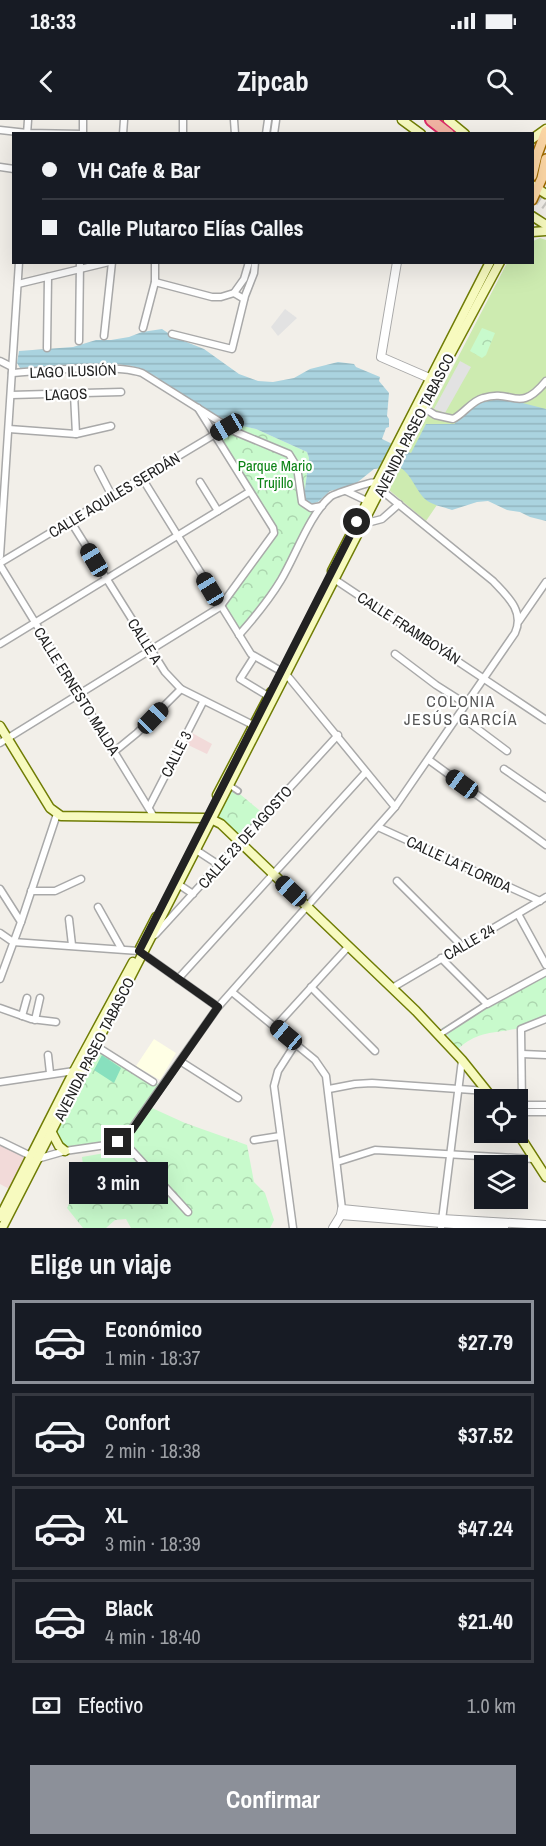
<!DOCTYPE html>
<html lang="es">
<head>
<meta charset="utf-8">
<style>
	body { margin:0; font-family:"Archivo Narrow",sans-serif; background:#242831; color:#f1f3f6; height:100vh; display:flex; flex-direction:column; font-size:22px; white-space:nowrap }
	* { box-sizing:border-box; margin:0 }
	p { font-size:20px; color:#9ea1a6 }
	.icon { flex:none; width:33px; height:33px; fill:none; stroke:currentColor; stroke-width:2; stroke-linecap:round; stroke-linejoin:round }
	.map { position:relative; height:1108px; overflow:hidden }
	.drawer { display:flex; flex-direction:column; background:#171b24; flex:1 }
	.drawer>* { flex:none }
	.top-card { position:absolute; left:12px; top:12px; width:522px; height:132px; border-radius:0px; box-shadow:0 6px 24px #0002; display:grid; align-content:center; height:132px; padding:0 30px; background:#171b24 }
	.buttons { position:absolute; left:474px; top:969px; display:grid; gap:12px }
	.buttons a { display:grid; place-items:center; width:54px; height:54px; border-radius:0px; background:#171b24; box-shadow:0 6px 24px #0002; font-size:30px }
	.end { position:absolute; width:27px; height:27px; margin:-14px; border:8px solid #222; background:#fff; box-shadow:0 0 0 3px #fff }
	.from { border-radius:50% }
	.bubble { position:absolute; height:42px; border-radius:0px; background:#171b24; box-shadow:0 6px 24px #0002; font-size:20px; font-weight:700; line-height:42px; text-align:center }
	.car { position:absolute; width:18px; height:36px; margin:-18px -9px; border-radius:8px; box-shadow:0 0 4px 2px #0007; background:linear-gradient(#222 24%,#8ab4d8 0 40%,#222 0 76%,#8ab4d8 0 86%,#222 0) }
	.top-card b { display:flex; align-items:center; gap:21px; height:57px; font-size:22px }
	.top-card b+b { border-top:2px solid #363941 }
	.top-card i { width:15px; height:15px; background:#f1f3f6 }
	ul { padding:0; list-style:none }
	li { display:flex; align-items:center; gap:18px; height:84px; margin:0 12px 9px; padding:0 18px; border:3px solid #363941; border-radius:0px }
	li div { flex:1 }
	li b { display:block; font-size:22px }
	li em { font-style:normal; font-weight:700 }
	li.current { border-color:#8c9099 }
	li>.icon { width:54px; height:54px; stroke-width:1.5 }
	h2 { padding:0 30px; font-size:27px; line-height:72px }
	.pay { display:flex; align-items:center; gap:15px; height:66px; padding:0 30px; font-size:22px }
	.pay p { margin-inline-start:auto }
	.action { display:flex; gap:12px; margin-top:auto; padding:12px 30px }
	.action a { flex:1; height:69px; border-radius:0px; background:#8c9099; color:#fff; font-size:24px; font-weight:700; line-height:69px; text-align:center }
	.status { display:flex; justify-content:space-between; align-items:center; height:42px; padding:0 30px; background:#171b24; direction:ltr }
	.status svg { height:16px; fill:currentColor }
	header { display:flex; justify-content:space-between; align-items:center; height:78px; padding:0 30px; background:#171b24; font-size:27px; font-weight:700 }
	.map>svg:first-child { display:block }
</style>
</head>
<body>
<div class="status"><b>18:33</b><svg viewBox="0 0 49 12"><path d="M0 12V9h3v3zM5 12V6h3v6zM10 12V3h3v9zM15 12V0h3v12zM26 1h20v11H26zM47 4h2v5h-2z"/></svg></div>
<header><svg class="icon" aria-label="back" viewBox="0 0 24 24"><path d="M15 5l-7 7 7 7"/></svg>Zipcab<svg class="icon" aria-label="search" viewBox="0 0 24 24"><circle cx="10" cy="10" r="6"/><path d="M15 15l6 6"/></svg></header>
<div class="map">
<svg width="546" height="1108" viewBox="0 0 546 1108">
	<defs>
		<pattern id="park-crowns" width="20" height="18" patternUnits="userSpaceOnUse" patternTransform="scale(1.5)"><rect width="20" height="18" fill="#c8facc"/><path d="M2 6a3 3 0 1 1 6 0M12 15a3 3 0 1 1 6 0" fill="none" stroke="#acd6af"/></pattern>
		<pattern id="water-rules" width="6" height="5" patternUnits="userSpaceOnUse" patternTransform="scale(1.5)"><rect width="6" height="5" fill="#aad3df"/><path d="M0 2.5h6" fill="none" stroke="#92b5bf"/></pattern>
	</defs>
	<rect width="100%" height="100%" fill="#f2efe9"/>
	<g fill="#f2dad9">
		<polygon points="192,613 212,624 207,634 186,624"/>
		<polygon points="0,1022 30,1037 13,1071 0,1064"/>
	</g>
	<polygon fill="#ffffe5" points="154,919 176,933 160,960 136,946"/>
	<polygon fill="#cdebb0" points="540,118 546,120 546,299 439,382 426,401 389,370 507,143 532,142 533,121"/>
	<g fill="url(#park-crowns)">
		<polygon points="482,208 495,213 486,235 482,238 470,231"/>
		<polygon points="232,303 256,309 307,332 309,338 305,369 316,383 322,386 281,461 239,515 220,487 274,413 213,314"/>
		<polygon points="229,665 265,695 240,722 214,694"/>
		<path d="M546,852v47c-7,2 -15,6 -22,8 -26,7 -45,2 -66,22l-16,-21z"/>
		<polygon points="96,926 163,967 122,1020 65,1031 51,1011"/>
		<polygon points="152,988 185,1003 247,1025 254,1062 265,1073 274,1100 270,1108 131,1108 126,1099 115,1100 106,1108 83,1108 67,1088 84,1054 82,1037 122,1030"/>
	</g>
	<polygon fill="#88e0be" points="102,935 121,948 114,963 94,950"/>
	<g fill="#e2e2e2">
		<polygon points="285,189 297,198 278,216 271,207"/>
		<polygon points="460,241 471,247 445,293 434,289"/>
	</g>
	<path fill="url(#water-rules)" d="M162,209l12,8 30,12 35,25 19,7 15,1 21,-4 16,-9 28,-7 16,2 2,3 24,10 -1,4 10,12 -2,23 2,3v8l-3,1 -4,11 29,14 15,-29h28l25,-21 24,-5 43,11v112l-16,-4 -10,-5 -13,-2 -19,-9 -11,1 -25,8c-8,-3 -21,-5 -27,-11 -11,-11 -14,-27 -28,-33l-23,3 -20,16 -24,6 -12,11 -7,2 -6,-3 -2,-10 2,-2 4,-31 -2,-6 -51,-23 -40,-9 -52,-32 -7,-11 -25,-11 -17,-2 -95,4 -3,-5 2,-12 54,-4 23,-7h15l18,-3 13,-5z"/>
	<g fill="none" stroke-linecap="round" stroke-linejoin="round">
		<polyline stroke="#c8c6c1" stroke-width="10" stroke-dasharray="10 5" stroke-linecap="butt" points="532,75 546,85"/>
		<defs>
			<g id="pedestrian">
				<polyline points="229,665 238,671"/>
				<polyline points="439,915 487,884"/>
			</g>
			<g id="minor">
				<polyline points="183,0 183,14"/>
				<polyline points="234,0 235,14"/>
				<polyline points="0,10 27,13 83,14"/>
				<polyline points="27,14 28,0"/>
				<polyline points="83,14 83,0"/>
				<polyline points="123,14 124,0"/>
				<polyline points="266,14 268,0"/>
				<polyline points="274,14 276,0"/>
				<polyline points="0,47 14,49"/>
				<polyline points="155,162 212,177 221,177 234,173 244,179"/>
				<polyline points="18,164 109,142"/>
				<polyline points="234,173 244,159 249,142"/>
				<polyline points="143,208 155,162 155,142"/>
				<polyline points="172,214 232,229 245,176 254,153 255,142"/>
				<polyline points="104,216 112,142"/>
				<polyline points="79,221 80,142"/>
				<polyline points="47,228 48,157"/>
				<polyline points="0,241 12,247"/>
				<path d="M12,253c35,-2 98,-10 130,0l94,59 53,22 8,13 5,35 9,6 11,-2"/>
				<polyline points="74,274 76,314"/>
				<polyline points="11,275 121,272"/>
				<path d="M424,288l11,7 18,4c11,-5 18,-18 30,-21 30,-10 35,17 63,-17"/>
				<polyline points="9,309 76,314 111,306"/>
				<polyline points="98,349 112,376"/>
				<polyline points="142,358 251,534 286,554 395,687"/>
				<polyline points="200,362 218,391"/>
				<polyline points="346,371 367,381"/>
				<polyline points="71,402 165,552 181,569 253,605"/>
				<polyline points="363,404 382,399 399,384"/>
				<polyline points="0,436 19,142"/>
				<polyline points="0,443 227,307"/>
				<polyline points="0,445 154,697"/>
				<polyline points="334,459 546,600"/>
				<polyline points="519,501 546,462"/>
				<path d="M239,515c15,-17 30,-35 42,-55 14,-23 29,-66 49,-83 3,-3 43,-16 47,-15"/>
				<polyline points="0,524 249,372"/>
				<polyline points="395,534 436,565 466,584"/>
				<polyline points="254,537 240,559 268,576"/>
				<polyline points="459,595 507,631"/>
				<polyline points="0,623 220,487 274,413 273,408 198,288"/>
				<polyline points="115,631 137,613 181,569"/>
				<polyline points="429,640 546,725"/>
				<polyline points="504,649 546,678"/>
				<polyline points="149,687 203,582"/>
				<polyline points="378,707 540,781"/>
				<polyline points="196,730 219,745"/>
				<polyline points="397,761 461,825"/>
				<polyline points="178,764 193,774"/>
				<polyline points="0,769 21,802"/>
				<polyline points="31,771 55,771 81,759"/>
				<polyline points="98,787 121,828"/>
				<polyline points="518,794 546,845"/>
				<polyline points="69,799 72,825"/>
				<polyline points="0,813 13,822 139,831 218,887"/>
				<polyline points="155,815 338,615"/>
				<polyline points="441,838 487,884 546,852"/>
				<polyline points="0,859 21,802 57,694"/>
				<polyline points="178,859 366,652"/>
				<polyline points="311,867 375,931"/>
				<polyline points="392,868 546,777"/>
				<polyline points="232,872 315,940 326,956 342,1089"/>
				<polyline points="0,888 31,899 56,902"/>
				<polyline points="22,896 27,878"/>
				<polyline points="35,900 40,878"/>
				<polyline points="276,906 348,827"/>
				<polyline points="96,926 153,962"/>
				<polyline points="522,934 546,935"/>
				<polyline points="48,935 50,953"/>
				<polyline points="180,941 238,978"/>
				<polyline points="0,962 74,951"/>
				<polyline points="329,969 355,964 372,963 487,971"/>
				<polyline points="518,985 546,985"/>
				<polyline points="522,985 521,909 546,899"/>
				<polyline points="518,992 546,992"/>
				<polyline points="122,1020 188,1092"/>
				<polyline points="254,1020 280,1016"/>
				<path d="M0,1021l37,18 28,-8 48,-7 15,-10 90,-127 177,-200 120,-174c10,-22 -8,-37 -22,-52l-112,-91"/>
				<polyline points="337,1042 375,1030 534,1039"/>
				<polyline points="293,1108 274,966 278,951 296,923"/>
				<polyline points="441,1108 462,940"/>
			</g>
			<g id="tertiary">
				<polyline points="397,142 381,237 434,260"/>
				<polyline points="341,1095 504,1108"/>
				<polyline points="333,1108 341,1095 342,1089 442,1099 546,1105"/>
			</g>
			<g id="secondary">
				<polyline points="402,0 421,14"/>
				<polyline points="448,0 465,14"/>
				<polyline points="532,19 546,9"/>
				<polyline points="532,65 546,74"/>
				<polyline points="532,96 546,105"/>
				<polyline points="532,112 546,111"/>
				<polyline points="332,451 490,142"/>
				<polyline points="0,606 50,688 61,696 205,698 211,699 221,704 416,891 462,940 494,980"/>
				<polyline points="217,675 271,572"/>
				<polyline points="140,828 156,797"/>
				<polyline points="51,1011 59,1026 65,1031"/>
				<polyline points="517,1012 546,1057"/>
				<polyline points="0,1097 74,951 133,842"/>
				<polyline points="2,1108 436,261 500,142"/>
			</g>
			<g id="primary">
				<polyline points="532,56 537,35 546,11"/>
				<polyline points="532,80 542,58 546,39"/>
			</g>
			<polyline id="trunk" points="431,0 449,14"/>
		</defs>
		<use href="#pedestrian" stroke="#a9a9a9" stroke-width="8"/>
		<use href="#minor" stroke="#a9a9a9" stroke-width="9"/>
		<use href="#tertiary" stroke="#a9a9a9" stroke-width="10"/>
		<use href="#secondary" stroke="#707d05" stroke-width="11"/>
		<use href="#primary" stroke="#a06b00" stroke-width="12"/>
		<use href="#trunk" stroke="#dc2a67" stroke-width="14"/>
		<use href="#pedestrian" stroke="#fff" stroke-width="4.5"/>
		<use href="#minor" stroke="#fff" stroke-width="6"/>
		<use href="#tertiary" stroke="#fff" stroke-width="8"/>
		<use href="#secondary" stroke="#f7fabf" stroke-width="8"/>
		<use href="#primary" stroke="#fcd6a4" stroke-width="9"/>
		<use href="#trunk" stroke="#f2b4a3" stroke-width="10"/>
	</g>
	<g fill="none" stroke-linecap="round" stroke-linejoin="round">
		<polyline stroke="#222" stroke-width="8" points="118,1022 132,1010 218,887 139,831 357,402"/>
	</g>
	<g text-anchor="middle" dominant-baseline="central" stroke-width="4.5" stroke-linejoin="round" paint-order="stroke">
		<g font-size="15" fill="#222" stroke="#fff">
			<text transform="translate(73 251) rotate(-2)">LAGO ILUSIÓN</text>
			<text transform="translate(66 274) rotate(-2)">LAGOS</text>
			<text transform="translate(414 305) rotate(-63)">AVENIDA PASEO TABASCO</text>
			<text transform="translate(114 375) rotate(-31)">CALLE AQUILES SERDÁN</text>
			<text transform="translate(409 508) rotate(33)">CALLE FRAMBOYÁN</text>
			<text transform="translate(145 521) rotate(58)">CALLE A</text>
			<text transform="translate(77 571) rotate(58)">CALLE ERNESTO MALDA</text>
			<text transform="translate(176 634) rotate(-63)">CALLE 3</text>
			<text transform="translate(245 717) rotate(-48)">CALLE 23 DE AGOSTO</text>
			<text transform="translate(459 744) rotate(25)">CALLE LA FLORIDA</text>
			<text transform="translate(469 822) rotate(-30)">CALLE 24</text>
			<text transform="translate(94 929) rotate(-63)">AVENIDA PASEO TABASCO</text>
		</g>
		<g font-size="15" fill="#0c8416" stroke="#fff">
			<text x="275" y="345">Parque Mario<tspan x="275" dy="17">Trujillo</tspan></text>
		</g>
		<g font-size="16" letter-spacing="1.5" fill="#555" stroke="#fff">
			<text x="461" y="581">COLONIA<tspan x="461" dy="18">JESÚS GARCÍA</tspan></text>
		</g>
	</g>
</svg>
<div class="buttons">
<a><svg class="icon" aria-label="locate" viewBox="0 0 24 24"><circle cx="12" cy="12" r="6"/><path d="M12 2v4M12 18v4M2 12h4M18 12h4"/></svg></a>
<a><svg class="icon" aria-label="layers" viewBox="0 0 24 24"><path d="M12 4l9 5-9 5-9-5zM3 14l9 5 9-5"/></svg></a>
</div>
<i class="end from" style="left:357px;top:402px"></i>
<i class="end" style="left:118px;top:1022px"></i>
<div class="bubble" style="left:69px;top:1042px;width:99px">3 min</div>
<i class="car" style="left:227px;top:307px;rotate:240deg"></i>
<i class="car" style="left:94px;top:440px;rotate:329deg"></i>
<i class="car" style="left:210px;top:469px;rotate:329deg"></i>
<i class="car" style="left:153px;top:598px;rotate:44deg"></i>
<i class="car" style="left:462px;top:664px;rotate:306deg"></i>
<i class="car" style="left:291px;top:771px;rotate:313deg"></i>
<i class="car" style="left:286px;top:915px;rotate:310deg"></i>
<div class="top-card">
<b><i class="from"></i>VH Cafe &amp; Bar</b>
<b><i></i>Calle Plutarco Elías Calles</b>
</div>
</div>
<section class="drawer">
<h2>Elige un viaje</h2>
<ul>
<li class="current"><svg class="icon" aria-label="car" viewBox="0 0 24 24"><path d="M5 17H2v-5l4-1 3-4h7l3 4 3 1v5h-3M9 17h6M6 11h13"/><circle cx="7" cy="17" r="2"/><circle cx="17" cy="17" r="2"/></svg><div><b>Económico</b><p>1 min · 18:37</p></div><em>$27.79</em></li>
<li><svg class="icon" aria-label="car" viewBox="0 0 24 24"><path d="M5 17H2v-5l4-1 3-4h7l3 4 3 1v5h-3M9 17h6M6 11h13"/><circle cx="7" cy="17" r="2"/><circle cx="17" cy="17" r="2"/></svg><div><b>Confort</b><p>2 min · 18:38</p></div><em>$37.52</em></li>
<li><svg class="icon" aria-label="car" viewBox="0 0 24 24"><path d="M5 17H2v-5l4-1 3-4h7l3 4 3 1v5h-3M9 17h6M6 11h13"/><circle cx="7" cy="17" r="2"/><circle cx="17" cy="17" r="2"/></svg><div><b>XL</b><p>3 min · 18:39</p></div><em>$47.24</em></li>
<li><svg class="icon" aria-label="car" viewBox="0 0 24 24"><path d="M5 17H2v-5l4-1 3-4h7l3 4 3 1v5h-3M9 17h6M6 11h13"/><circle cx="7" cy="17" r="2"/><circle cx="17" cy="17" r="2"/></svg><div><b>Black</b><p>4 min · 18:40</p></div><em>$21.40</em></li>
</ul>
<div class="pay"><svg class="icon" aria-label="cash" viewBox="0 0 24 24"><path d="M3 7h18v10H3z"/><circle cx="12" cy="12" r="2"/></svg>Efectivo<p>1.0 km</p></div>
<div class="action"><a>Confirmar</a></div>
</section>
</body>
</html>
